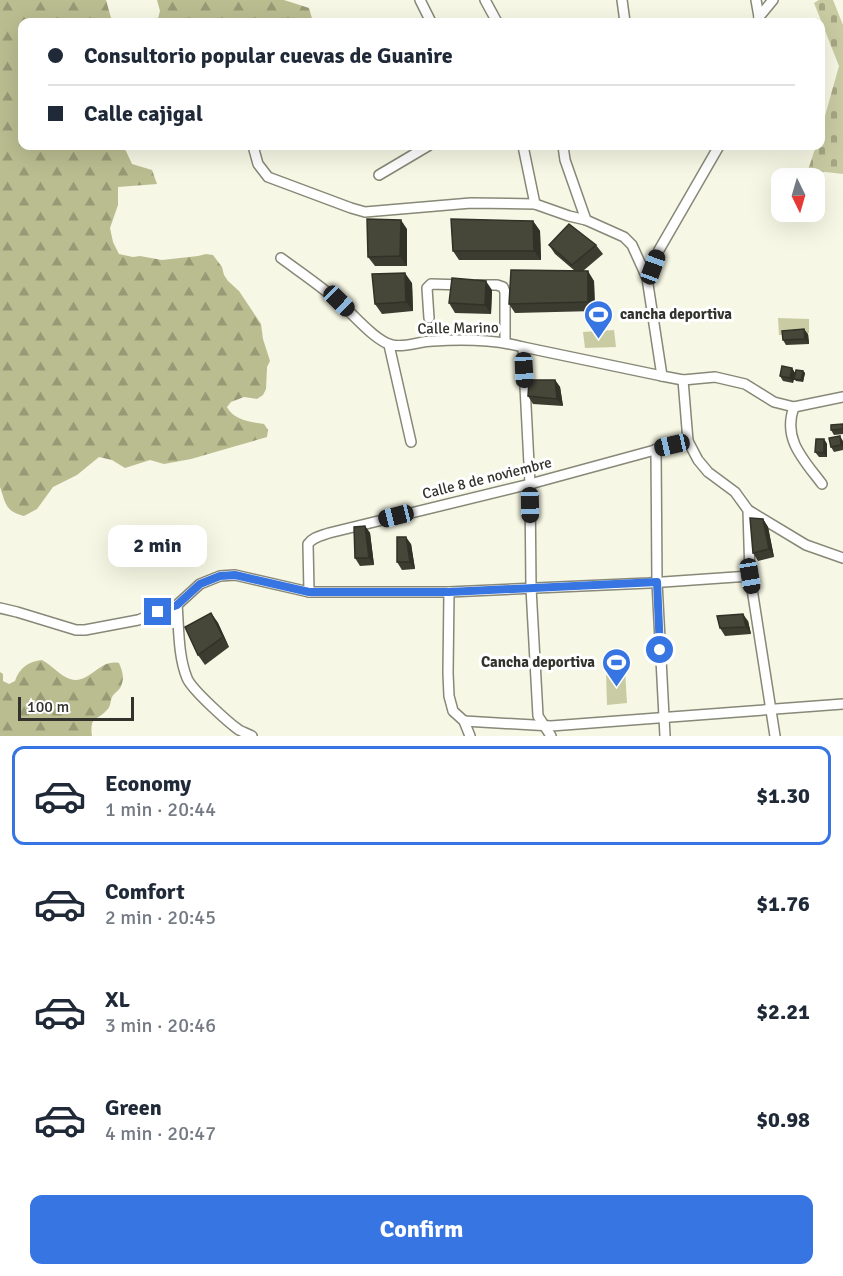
<!DOCTYPE html>
<html lang="en">
<head>
<meta charset="utf-8">
<style>
	body { margin:0; font-family:Signika,sans-serif; background:#f2f2f3; color:#1f2937; height:100vh; display:flex; flex-direction:column; font-size:22px; white-space:nowrap }
	* { box-sizing:border-box; margin:0 }
	p { font-size:20px; color:#747a83 }
	.icon { flex:none; width:33px; height:33px; fill:none; stroke:currentColor; stroke-width:2; stroke-linecap:round; stroke-linejoin:round }
	.map { position:relative; height:736px; overflow:hidden }
	.drawer { display:flex; flex-direction:column; background:#fff; flex:1 }
	.drawer>* { flex:none }
	.guide { position:absolute; left:18px; top:18px; width:807px; height:132px; border-radius:12px; box-shadow:0 6px 24px #0002; display:grid; align-content:center; height:132px; padding:0 30px; background:#fff }
	.needle { width:39px; rotate:175deg }
	.controls { position:absolute; left:771px; top:168px; display:grid; gap:12px }
	.controls a { display:grid; place-items:center; width:54px; height:54px; border-radius:12px; background:#fff; box-shadow:0 6px 24px #0002; font-size:30px }
	.scale { position:absolute; left:18px; bottom:15px; width:116px; box-sizing:border-box; padding-left:6px; border:3px solid #32332c; border-top:0; font-size:16px; line-height:21px; white-space:nowrap; color:#32332c; -webkit-text-stroke:4px #fff; paint-order:stroke }
	.end { position:absolute; width:27px; height:27px; margin:-14px; border:8px solid #3775e3; background:#fff; box-shadow:0 0 0 3px #fff }
	.from { border-radius:50% }
	.bubble { position:absolute; height:42px; border-radius:12px; background:#fff; box-shadow:0 6px 24px #0002; font-size:20px; font-weight:800; line-height:42px; text-align:center }
	.car { position:absolute; width:18px; height:36px; margin:-18px -9px; border-radius:8px; box-shadow:0 0 4px 2px #0007; background:linear-gradient(#222 24%,#8ab4d8 0 40%,#222 0 76%,#8ab4d8 0 86%,#222 0) }
	.guide b { display:flex; align-items:center; gap:21px; height:57px; font-size:22px }
	.guide b+b { border-top:2px solid #e0e1e3 }
	.guide i { width:15px; height:15px; background:#1f2937 }
	ul { padding:10px 0 0; list-style:none }
	li { display:flex; align-items:center; gap:18px; height:99px; margin:0 12px 9px; padding:0 18px; border:3px solid transparent; border-radius:12px }
	li div { flex:1 }
	li b { display:block; font-size:22px }
	li em { font-style:normal; font-weight:800 }
	li.on { border-color:#3775e3 }
	li>.icon { width:54px; height:54px; stroke-width:1.5 }
	.action { display:flex; gap:12px; margin-top:auto; padding:12px 30px }
	.action a { flex:1; height:69px; border-radius:12px; background:#3775e3; color:#fff; font-size:24px; font-weight:800; line-height:69px; text-align:center }
	.map>svg:first-child { display:block }
</style>
</head>
<body>
<div class="map">
<svg width="843" height="736" viewBox="0 0 843 736">
	<defs>
		<pattern id="forest-firs" width="22" height="20" patternUnits="userSpaceOnUse" patternTransform="scale(1.5)"><rect width="22" height="20" fill="#babd90"/><path d="M5 1l3.5 6h-7zM16 11l3.5 6h-7z" fill="#989a76"/></pattern>
		<pattern id="cemetery-stones" width="16" height="16" patternUnits="userSpaceOnUse" patternTransform="scale(1.5)"><rect width="16" height="16" fill="#c9cca2"/><path d="M2 7V4a2 2 0 0 1 4 0v3zM10 15v-3a2 2 0 0 1 4 0v3z" fill="#a4a684"/></pattern>
	</defs>
	<rect width="100%" height="100%" fill="#f6f7e4"/>
	<g fill="#c9cca2">
		<polygon points="778,318 809,319 809,333 779,335"/>
		<polygon points="614,330 616,347 585,348 583,332"/>
		<polygon points="625,670 627,703 607,705 606,672"/>
	</g>
	<g fill="url(#forest-firs)">
		<path d="M0,0h106l5,18 -2,4h-87v124h99l5,5 6,13 20,6 5,14 -39,3v18l-8,23 3,14 6,12 14,3 7,-1 22,4 36,-4 8,-2 7,1 9,12 2,8 4,6 11,10 22,33 2,15 7,22 -3,6 -1,22 -3,6 -6,4 -13,-2 -13,5 -4,5c6,13 24,15 37,17l4,6 -1,7 -76,22 -27,5 -14,-4 -25,8 -13,-8 -13,-3 -22,18 -24,12 -16,22 -13,7c-19,-5 -18,-12 -24,-29z"/>
		<polygon points="157,0 284,0 309,8 313,22 157,22 160,11"/>
		<path d="M42,660c10,5 18,16 28,19 20,6 28,-20 49,-16 3,7 6,15 2,23 -1,4 -7,7 -9,11 -2,4 -1,9 -5,13 -11,12 -17,5 -15,26h-92v-64l3,2v7l6,3 6,-3c4,-13 14,-20 27,-21z"/>
	</g>
	<polygon fill="url(#cemetery-stones)" points="819,0 833,0 843,25 843,174 808,170 816,146 820,146 821,130 839,66 814,3"/>
	<g fill="none" stroke-linecap="round" stroke-linejoin="round">
		<defs>
			<g id="minor">
				<polyline points="420,0 431,22"/>
				<polyline points="485,0 497,22"/>
				<polyline points="622,0 625,22"/>
				<polyline points="756,0 759,17 758,22"/>
				<polyline points="759,17 773,0"/>
				<polyline points="253,146 258,164 268,177 351,208 365,212 471,203 535,204 569,216 586,220 624,237 632,245 647,278"/>
				<polyline points="523,146 535,204"/>
				<polyline points="563,146 565,160 586,220"/>
				<polyline points="719,146 659,250 653,267 647,278 662,376 683,380 715,377 745,384 774,402 794,407 843,397"/>
				<polyline points="379,175 428,146"/>
				<path d="M281,258c19,14 40,28 58,44 13,11 37,40 53,43 13,3 28,-4 41,-4 30,-2 60,-2 90,6l139,29"/>
				<polyline points="477,285 497,285 503,287 505,292 505,342"/>
				<polyline points="429,318 427,288 431,284 463,285"/>
				<polyline points="389,345 411,442"/>
				<polyline points="523,347 530,484 531,588 538,716 551,736"/>
				<polyline points="683,380 688,441 698,460 708,472 735,492 748,510 750,576 775,736"/>
				<path d="M794,407c-12,32 10,53 28,77"/>
				<polyline points="656,449 657,582 665,736"/>
				<polyline points="748,510 806,545 843,558"/>
				<path d="M309,592l-1,-48c5,-7 13,-8 21,-11l201,-49 158,-43"/>
				<polyline points="449,592 448,673 449,696 453,711 464,721 470,736"/>
				<path d="M177,605c2,23 1,51 10,73 4,11 42,45 52,52 4,2 9,4 13,6"/>
				<polyline points="0,608 17,612 76,630 85,630 138,620 177,605 200,584 220,576 235,575 309,592 449,592 649,583 750,576"/>
				<polyline points="464,721 551,726 843,704"/>
			</g>
		</defs>
		<use href="#minor" stroke="#878877" stroke-width="12"/>
		<use href="#minor" stroke="#fff" stroke-width="9"/>
	</g>
	<g fill="#3c3d30">
		<polygon points="533,221 540,231 541,260 459,260 453,251"/>
		<polygon points="407,229 407,266 375,266 368,257"/>
		<polygon points="549,245 596,245 603,254 583,271 594,281 595,311 515,313 509,304 575,271 555,254"/>
		<polygon points="412,283 413,311 382,314 375,304"/>
		<polygon points="492,290 491,314 455,313 449,303"/>
		<polygon points="808,334 809,344 786,345 783,340"/>
		<polygon points="792,368 795,373 803,371 805,373 803,382 796,381 794,379 795,374 793,383 783,381 780,376"/>
		<polygon points="555,380 560,387 563,406 533,404 528,396"/>
		<polygon points="843,424 843,434 834,435 831,430"/>
		<polygon points="824,439 827,444 827,457 819,457 815,452"/>
		<polygon points="843,441 843,450 834,452 831,447"/>
		<polygon points="763,519 768,527 774,557 758,561 753,553"/>
		<polygon points="365,526 370,533 374,565 360,566 355,558"/>
		<polygon points="411,544 415,569 402,570 397,562"/>
		<polygon points="211,613 218,623 229,647 205,665 198,655"/>
		<polygon points="748,621 751,634 725,636 720,628"/>
	</g>
	<g fill="#313227">
		<polygon points="401,220 407,229 407,266 400,256"/>
		<polygon points="533,221 540,231 541,260 534,251"/>
		<polygon points="588,271 594,281 595,311 588,302"/>
		<polygon points="405,273 412,283 413,311 406,302"/>
		<polygon points="486,281 492,290 491,314 485,305"/>
		<polygon points="804,329 808,334 809,344 805,339"/>
		<polygon points="792,368 795,373 793,383 790,378"/>
		<polygon points="803,371 805,373 803,382 801,380"/>
		<polygon points="555,380 560,387 563,406 557,399"/>
		<polygon points="840,436 843,441 843,448 841,445"/>
		<polygon points="824,439 827,444 827,457 824,453"/>
		<polygon points="763,519 768,527 774,557 769,549"/>
		<polygon points="365,526 370,533 374,565 369,558"/>
		<polygon points="406,537 411,544 415,569 410,562"/>
		<polygon points="211,613 218,623 229,647 223,637"/>
		<polygon points="743,614 748,621 751,634 746,627"/>
	</g>
	<g fill="#464738" stroke="#313227" stroke-width="1.5">
		<polygon points="367,219 401,220 400,256 368,257"/>
		<polygon points="451,219 533,221 534,251 453,251"/>
		<polygon points="569,224 596,245 572,265 549,245"/>
		<polygon points="511,270 588,271 588,302 509,304"/>
		<polygon points="405,273 406,302 375,304 372,274"/>
		<polygon points="452,278 486,281 485,305 449,303"/>
		<polygon points="804,329 805,339 783,340 782,331"/>
		<polygon points="782,366 792,368 790,378 780,376"/>
		<polygon points="796,370 803,371 801,380 794,379"/>
		<polygon points="529,380 555,380 557,399 528,396"/>
		<polygon points="843,424 843,429 831,430 831,425"/>
		<polygon points="840,436 841,445 831,447 829,438"/>
		<polygon points="816,439 824,439 824,453 815,452"/>
		<polygon points="750,518 763,519 769,549 753,553"/>
		<polygon points="365,526 369,558 355,558 354,527"/>
		<polygon points="397,537 406,537 410,562 397,562"/>
		<polygon points="211,613 223,637 198,655 185,627"/>
		<polygon points="743,614 746,627 720,628 717,616"/>
	</g>
	<g fill="none" stroke-linecap="round" stroke-linejoin="round">
		<polyline stroke="#3775e3" stroke-width="8" points="158,612 177,605 200,584 220,576 235,575 309,592 449,592 657,582 660,650"/>
	</g>
	<defs>
		<symbol id="stadium-pin" viewBox="-11 -11 22 30"><path d="M0 17L-7.5 6A9.5 9.5 0 1 1 7.5 6Z" fill="#3775e3" stroke="#fff"/><path d="M0-5a6.5 5 0 1 0 0 10a6.5 5 0 1 0 0-10ZM-3.5-1.8h7v3.6h-7Z" fill="#fff"/></symbol>
	</defs>
	<g fill-rule="evenodd">
		<use href="#stadium-pin" x="582" y="298" width="33" height="45"/>
		<use href="#stadium-pin" x="600" y="646" width="33" height="45"/>
	</g>
	<g text-anchor="middle" dominant-baseline="central" stroke-width="6" stroke-linejoin="round" paint-order="stroke">
		<g font-size="15" font-weight="bold" fill="#32332c" stroke="#fff" text-anchor="start">
			<text x="620" y="314">cancha deportiva</text>
			<text x="595" y="662" text-anchor="end">Cancha deportiva</text>
		</g>
		<g font-size="15" fill="#32332c" stroke="#fff">
			<text transform="translate(458 328) rotate(-1)">Calle Marino</text>
			<text transform="translate(487 478) rotate(-14)">Calle 8 de noviembre</text>
		</g>
	</g>
</svg>
<div class="controls">
<a><svg class="needle" viewBox="-14 -14 28 28"><path d="M0-13l5 13h-10z" fill="#e53935"/><path d="M0 13l5-13h-10z" fill="#747a83"/></svg></a>
</div>
<div class="scale">100 m</div>
<i class="end from" style="left:660px;top:650px"></i>
<i class="end" style="left:158px;top:612px"></i>
<div class="bubble" style="left:108px;top:525px;width:99px">2 min</div>
<i class="car" style="left:653px;top:267px;rotate:20deg"></i>
<i class="car" style="left:339px;top:301px;rotate:134deg"></i>
<i class="car" style="left:524px;top:370px;rotate:177deg"></i>
<i class="car" style="left:672px;top:445px;rotate:257deg"></i>
<i class="car" style="left:530px;top:505px;rotate:179deg"></i>
<i class="car" style="left:396px;top:516px;rotate:256deg"></i>
<i class="car" style="left:750px;top:576px;rotate:171deg"></i>
<div class="guide">
<b><i class="from"></i>Consultorio popular cuevas de Guanire</b>
<b><i></i>Calle cajigal</b>
</div>
</div>
<section class="drawer">
<ul>
<li class="on"><svg class="icon" aria-label="car" viewBox="0 0 24 24"><path d="M5 17H2v-5l4-1 3-4h7l3 4 3 1v5h-3M9 17h6M6 11h13"/><circle cx="7" cy="17" r="2"/><circle cx="17" cy="17" r="2"/></svg><div><b>Economy</b><p>1 min · 20:44</p></div><em>$1.30</em></li>
<li><svg class="icon" aria-label="car" viewBox="0 0 24 24"><path d="M5 17H2v-5l4-1 3-4h7l3 4 3 1v5h-3M9 17h6M6 11h13"/><circle cx="7" cy="17" r="2"/><circle cx="17" cy="17" r="2"/></svg><div><b>Comfort</b><p>2 min · 20:45</p></div><em>$1.76</em></li>
<li><svg class="icon" aria-label="car" viewBox="0 0 24 24"><path d="M5 17H2v-5l4-1 3-4h7l3 4 3 1v5h-3M9 17h6M6 11h13"/><circle cx="7" cy="17" r="2"/><circle cx="17" cy="17" r="2"/></svg><div><b>XL</b><p>3 min · 20:46</p></div><em>$2.21</em></li>
<li><svg class="icon" aria-label="car" viewBox="0 0 24 24"><path d="M5 17H2v-5l4-1 3-4h7l3 4 3 1v5h-3M9 17h6M6 11h13"/><circle cx="7" cy="17" r="2"/><circle cx="17" cy="17" r="2"/></svg><div><b>Green</b><p>4 min · 20:47</p></div><em>$0.98</em></li>
</ul>
<div class="action"><a>Confirm</a></div>
</section>
</body>
</html>
